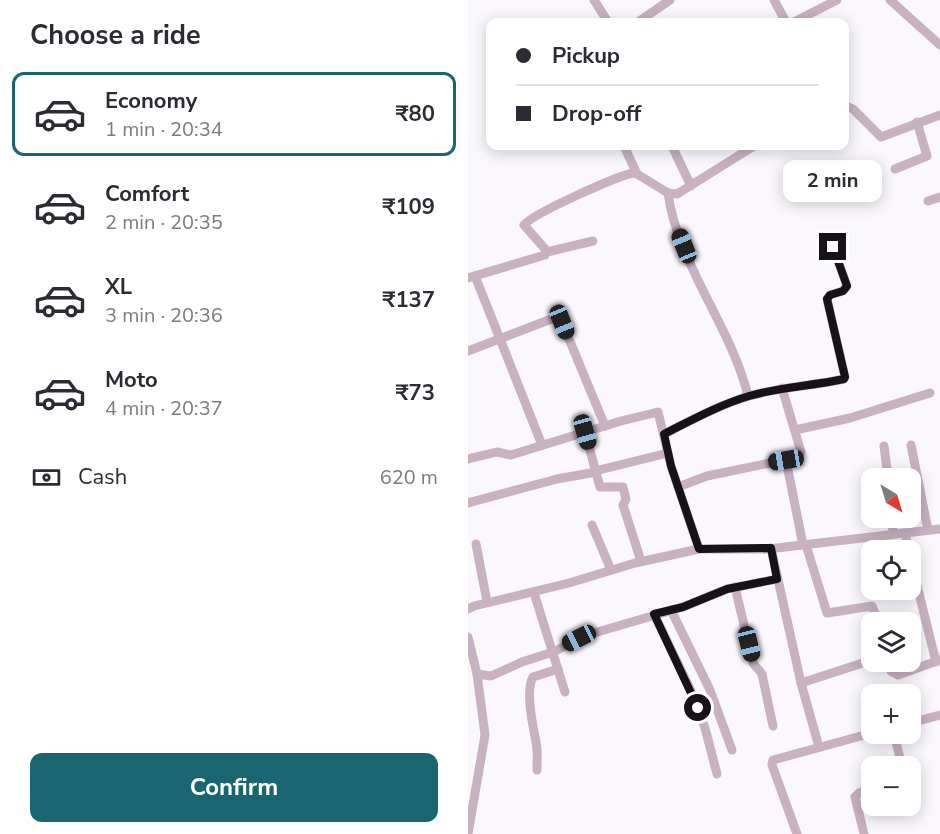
<!DOCTYPE html>
<html lang="en">
<head>
<meta charset="utf-8">
<style>
	body { margin:0; font-family:"Nunito Sans",sans-serif; background:#f2f2f3; color:#2b2b33; height:100vh; display:flex; flex-direction:column; font-size:22px; white-space:nowrap }
	* { box-sizing:border-box; margin:0 }
	p { font-size:20px; color:#7c7c81 }
	.icon { flex:none; width:33px; height:33px; fill:none; stroke:currentColor; stroke-width:2; stroke-linecap:round; stroke-linejoin:round }
	.map { position:relative; flex:1; overflow:hidden }
	.panel { display:flex; flex-direction:column; background:#fff; width:468px }
	.panel>* { flex:none }
	.hud { position:absolute; left:18px; top:18px; width:363px; height:132px; border-radius:12px; box-shadow:0 3px 15px #0003; display:grid; align-content:center; height:132px; padding:0 30px; background:#fff }
	.needle { width:39px; rotate:142deg }
	.controls { position:absolute; left:393px; top:468px; display:grid; gap:12px }
	.controls a { display:grid; place-items:center; width:60px; height:60px; border-radius:12px; background:#fff; box-shadow:0 3px 15px #0003; font-size:30px }
	.end { position:absolute; width:27px; height:27px; margin:-14px; border:8px solid #17121a; background:#fff; box-shadow:0 0 0 3px #fff }
	.from { border-radius:50% }
	.bubble { position:absolute; height:42px; border-radius:12px; background:#fff; box-shadow:0 3px 15px #0003; font-size:20px; font-weight:700; line-height:42px; text-align:center }
	.car { position:absolute; width:18px; height:36px; margin:-18px -9px; border-radius:8px; box-shadow:0 0 4px 2px #0007; background:linear-gradient(#222 24%,#8ab4d8 0 40%,#222 0 76%,#8ab4d8 0 86%,#222 0) }
	.hud b { display:flex; align-items:center; gap:21px; height:57px; font-size:22px }
	.hud b+b { border-top:2px solid #e1e1e2 }
	.hud i { width:15px; height:15px; background:#2b2b33 }
	ul { padding:0; list-style:none }
	li { display:flex; align-items:center; gap:18px; height:84px; margin:0 12px 9px; padding:0 18px; border:3px solid transparent; border-radius:12px }
	li div { flex:1 }
	li b { display:block; font-size:22px }
	li em { font-style:normal; font-weight:700 }
	li.selected { border-color:#1a6670 }
	li>.icon { width:54px; height:54px; stroke-width:1.5 }
	h2 { padding:0 30px; font-size:27px; line-height:72px }
	.pay { display:flex; align-items:center; gap:15px; height:66px; padding:0 30px; font-size:22px }
	.pay p { margin-inline-start:auto }
	.action { display:flex; gap:12px; margin-top:auto; padding:12px 30px }
	.action a { flex:1; height:69px; border-radius:12px; background:#1a6670; color:#fff; font-size:24px; font-weight:700; line-height:69px; text-align:center }
	main { display:flex; flex:1; min-height:0 }
	.map>svg:first-child { display:block }
</style>
</head>
<body>
<main>
<section class="panel">
<h2>Choose a ride</h2>
<ul>
<li class="selected"><svg class="icon" aria-label="car" viewBox="0 0 24 24"><path d="M5 17H2v-5l4-1 3-4h7l3 4 3 1v5h-3M9 17h6M6 11h13"/><circle cx="7" cy="17" r="2"/><circle cx="17" cy="17" r="2"/></svg><div><b>Economy</b><p>1 min · 20:34</p></div><em>₹80</em></li>
<li><svg class="icon" aria-label="car" viewBox="0 0 24 24"><path d="M5 17H2v-5l4-1 3-4h7l3 4 3 1v5h-3M9 17h6M6 11h13"/><circle cx="7" cy="17" r="2"/><circle cx="17" cy="17" r="2"/></svg><div><b>Comfort</b><p>2 min · 20:35</p></div><em>₹109</em></li>
<li><svg class="icon" aria-label="car" viewBox="0 0 24 24"><path d="M5 17H2v-5l4-1 3-4h7l3 4 3 1v5h-3M9 17h6M6 11h13"/><circle cx="7" cy="17" r="2"/><circle cx="17" cy="17" r="2"/></svg><div><b>XL</b><p>3 min · 20:36</p></div><em>₹137</em></li>
<li><svg class="icon" aria-label="car" viewBox="0 0 24 24"><path d="M5 17H2v-5l4-1 3-4h7l3 4 3 1v5h-3M9 17h6M6 11h13"/><circle cx="7" cy="17" r="2"/><circle cx="17" cy="17" r="2"/></svg><div><b>Moto</b><p>4 min · 20:37</p></div><em>₹73</em></li>
</ul>
<div class="pay"><svg class="icon" aria-label="cash" viewBox="0 0 24 24"><path d="M3 7h18v10H3z"/><circle cx="12" cy="12" r="2"/></svg>Cash<p>620 m</p></div>
<div class="action"><a>Confirm</a></div>
</section>
<div class="map">
<svg width="472" height="834" viewBox="0 0 472 834">
	<rect width="100%" height="100%" fill="#fbf8fd"/>
	<g fill="none" stroke-linecap="round" stroke-linejoin="round">
		<g stroke="#c8b2c2" stroke-width="9">
			<polyline points="126,0 140,22"/>
			<polyline points="306,0 318,22"/>
			<polyline points="422,0 472,45"/>
			<polyline points="170,22 202,0"/>
			<polyline points="326,22 369,0"/>
			<polyline points="376,105 385,109 413,137 472,115"/>
			<polyline points="156,146 169,174"/>
			<polyline points="204,146 223,186"/>
			<polyline points="427,169 459,156 449,122"/>
			<path d="M200,193c9,70 64,135 80,203"/>
			<polyline points="460,201 472,197"/>
			<polyline points="79,252 125,241"/>
			<polyline points="7,276 74,445"/>
			<path d="M0,278l77,-23 1,-5 -22,-25c8,-11 93,-49 109,-52l4,1 31,19 9,1 77,-48"/>
			<polyline points="0,351 86,318 91,318 94,322 137,426"/>
			<polyline points="327,430 382,418 462,393"/>
			<polyline points="117,432 132,487 155,487 158,499 155,505 173,561"/>
			<path d="M196,434c28,-14 55,-29 85,-38 31,-9 63,-10 95,-17l1,-2 -18,-78 3,-4 13,-4 4,-5 -14,-39"/>
			<polyline points="443,445 460,530"/>
			<polyline points="416,446 420,478"/>
			<polyline points="0,459 29,452 43,455 153,421 190,412 203,466 231,549"/>
			<polyline points="318,460 335,545"/>
			<polyline points="127,471 200,453"/>
			<polyline points="210,487 239,476 331,457 333,452 314,388"/>
			<polyline points="0,503 89,479 128,472"/>
			<polyline points="424,518 425,534"/>
			<polyline points="124,525 143,570"/>
			<polyline points="437,533 441,550"/>
			<polyline points="8,544 19,602"/>
			<polyline points="338,545 359,613 404,606 411,622"/>
			<polyline points="303,548 333,683 351,747"/>
			<polyline points="442,557 468,662"/>
			<polyline points="267,587 285,663 294,674 305,726"/>
			<polyline points="66,593 97,692"/>
			<polyline points="0,609 6,606 101,583 167,563 231,549 300,549 472,529"/>
			<polyline points="203,610 242,690 264,750"/>
			<polyline points="186,614 224,693 237,728 249,774"/>
			<polyline points="0,637 9,674 17,735 0,834"/>
			<polyline points="420,662 423,671 430,675 472,660"/>
			<polyline points="9,674 23,676 54,662 85,652 119,635 215,607 259,589 309,579"/>
			<polyline points="333,683 404,660"/>
			<polyline points="442,723 472,715"/>
			<polyline points="426,734 434,766"/>
			<path d="M69,770c0,-9 1,-19 -1,-28 -3,-16 -11,-51 -3,-65l25,-8"/>
			<polyline points="329,834 304,765 305,760 404,733"/>
			<polyline points="396,834 387,797 391,793 404,788"/>
		</g>
	</g>
	<g fill="none" stroke-linecap="round" stroke-linejoin="round">
		<path stroke="#17121a" stroke-width="8" d="M230,708l-44,-94 29,-7 44,-18 50,-10 -6,-31 -72,1 -28,-83 -7,-32c28,-14 55,-29 85,-38 31,-9 63,-10 95,-17l1,-2 -18,-78 3,-4 13,-4 4,-5 -14,-39"/>
	</g>
</svg>
<div class="controls">
<a><svg class="needle" viewBox="-14 -14 28 28"><path d="M0-13l5 13h-10z" fill="#e53935"/><path d="M0 13l5-13h-10z" fill="#7c7c81"/></svg></a>
<a><svg class="icon" aria-label="locate" viewBox="0 0 24 24"><circle cx="12" cy="12" r="6"/><path d="M12 2v4M12 18v4M2 12h4M18 12h4"/></svg></a>
<a><svg class="icon" aria-label="layers" viewBox="0 0 24 24"><path d="M12 4l9 5-9 5-9-5zM3 14l9 5 9-5"/></svg></a>
<a>+</a>
<a>−</a>
</div>
<i class="end from" style="left:230px;top:708px"></i>
<i class="end" style="left:365px;top:247px"></i>
<div class="bubble" style="left:315px;top:160px;width:99px">2 min</div>
<i class="car" style="left:216px;top:246px;rotate:338deg"></i>
<i class="car" style="left:94px;top:322px;rotate:158deg"></i>
<i class="car" style="left:117px;top:432px;rotate:164deg"></i>
<i class="car" style="left:318px;top:460px;rotate:261deg"></i>
<i class="car" style="left:111px;top:638px;rotate:243deg"></i>
<i class="car" style="left:281px;top:644px;rotate:166deg"></i>
<div class="hud">
<b><i class="from"></i>Pickup</b>
<b><i></i>Drop-off</b>
</div>
</div>
</main>
</body>
</html>
